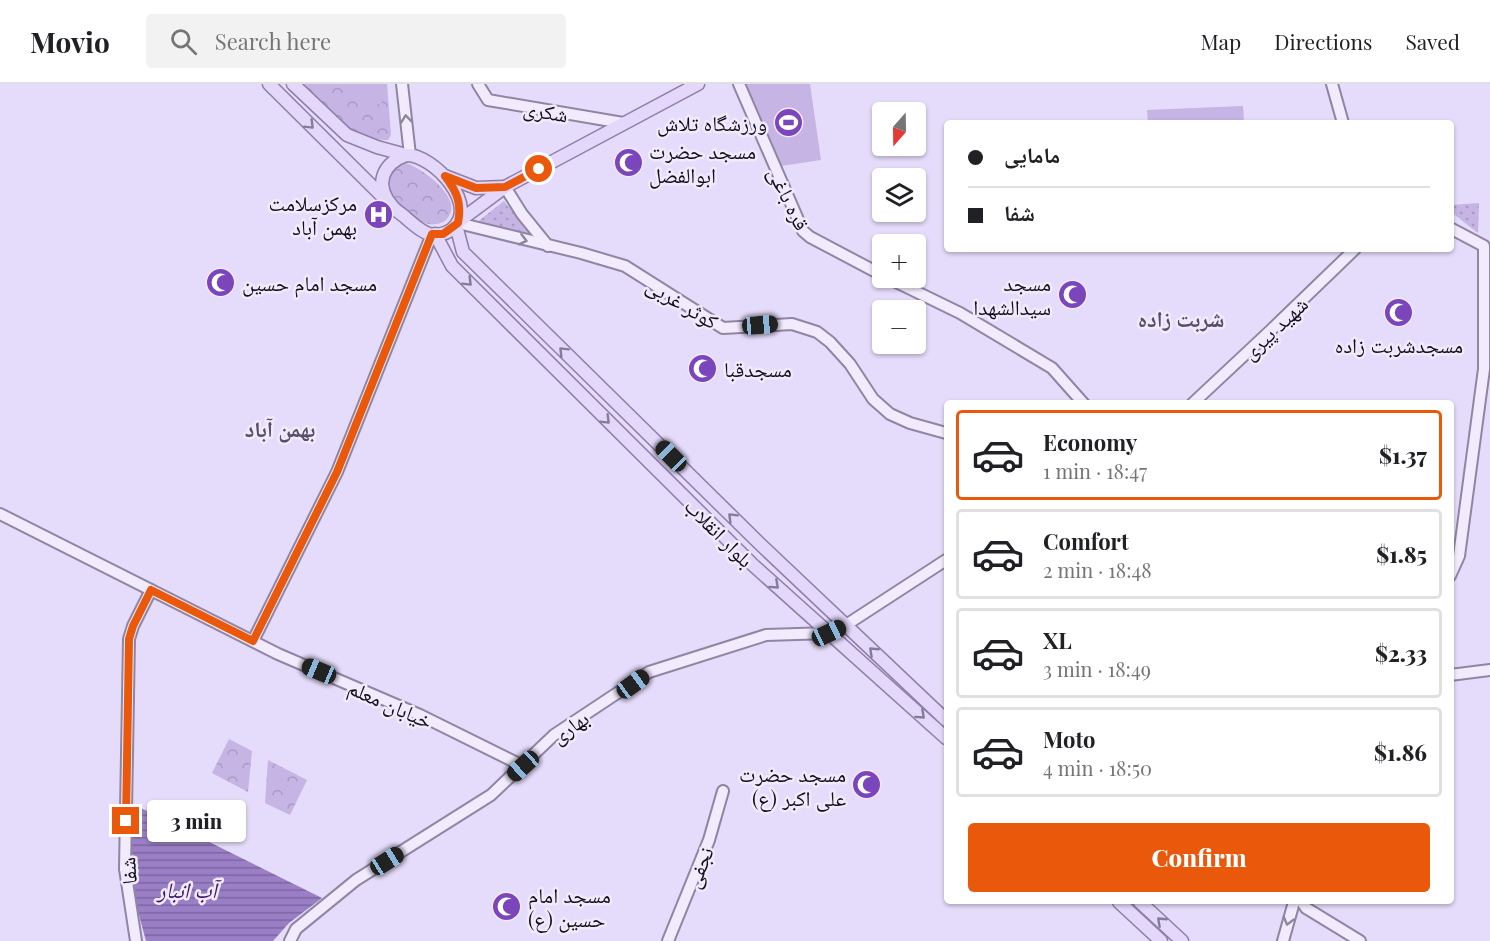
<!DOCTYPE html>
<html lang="en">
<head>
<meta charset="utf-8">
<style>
	body { margin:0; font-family:"Playfair Display","Noto Naskh Arabic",serif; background:#f2f2f2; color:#202124; height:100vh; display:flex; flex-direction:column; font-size:22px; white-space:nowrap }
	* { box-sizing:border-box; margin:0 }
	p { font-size:20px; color:#757577 }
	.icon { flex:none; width:33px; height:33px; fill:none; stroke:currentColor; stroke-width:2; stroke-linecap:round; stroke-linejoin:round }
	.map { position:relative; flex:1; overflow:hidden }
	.drawer { position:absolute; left:944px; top:316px; width:510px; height:504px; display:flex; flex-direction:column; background:#fff; border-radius:6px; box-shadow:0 2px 4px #0004 }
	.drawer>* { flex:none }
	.hud { position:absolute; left:944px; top:36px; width:510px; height:132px; border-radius:6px; box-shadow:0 2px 4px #0004; display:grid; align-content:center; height:132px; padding:0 24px; background:#fff }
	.needle { width:39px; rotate:200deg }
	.tools { position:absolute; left:872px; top:18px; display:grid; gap:12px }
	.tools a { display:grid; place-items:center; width:54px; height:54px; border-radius:6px; background:#fff; box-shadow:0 2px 4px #0004; font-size:30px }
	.end { position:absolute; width:27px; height:27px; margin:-14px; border:8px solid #ea580c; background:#fff; box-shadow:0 0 0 3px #fff }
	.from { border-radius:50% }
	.bubble { position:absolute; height:42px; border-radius:6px; background:#fff; box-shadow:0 2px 4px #0004; font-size:20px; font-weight:800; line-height:42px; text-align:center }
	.car { position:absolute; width:18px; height:36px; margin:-18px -9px; border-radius:8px; box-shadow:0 0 4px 2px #0007; background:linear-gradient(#222 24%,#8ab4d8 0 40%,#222 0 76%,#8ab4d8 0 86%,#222 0) }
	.hud b { display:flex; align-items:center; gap:21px; height:57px; font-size:22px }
	.hud b+b { border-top:2px solid #e0e0e0 }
	.hud i { width:15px; height:15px; background:#202124 }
	ul { padding:10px 0 0; list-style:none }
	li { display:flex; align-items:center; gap:18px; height:90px; margin:0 12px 9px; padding:0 12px; border:3px solid #e0e0e0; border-radius:6px }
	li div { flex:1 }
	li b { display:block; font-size:22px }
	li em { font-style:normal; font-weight:800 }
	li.selected { border-color:#ea580c }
	li>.icon { width:54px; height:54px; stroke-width:1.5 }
	.action { display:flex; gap:12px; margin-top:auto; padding:12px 24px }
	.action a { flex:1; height:69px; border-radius:6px; background:#ea580c; color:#fff; font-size:24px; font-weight:800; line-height:69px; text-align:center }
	header { display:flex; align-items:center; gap:36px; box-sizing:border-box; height:84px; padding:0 30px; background:#fff; border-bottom:2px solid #e0e0e0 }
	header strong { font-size:28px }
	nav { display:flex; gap:33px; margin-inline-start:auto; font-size:21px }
	.search { width:420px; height:54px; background:#f2f2f2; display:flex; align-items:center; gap:15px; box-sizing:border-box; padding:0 21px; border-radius:6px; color:#757577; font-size:22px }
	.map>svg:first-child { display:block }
</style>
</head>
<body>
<header>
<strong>Movio</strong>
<div class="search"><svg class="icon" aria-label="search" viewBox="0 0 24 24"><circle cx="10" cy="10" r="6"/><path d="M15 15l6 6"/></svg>Search here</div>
<nav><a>Map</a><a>Directions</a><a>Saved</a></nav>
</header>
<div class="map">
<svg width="1490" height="857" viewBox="0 0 1490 857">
	<defs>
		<pattern id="grass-dots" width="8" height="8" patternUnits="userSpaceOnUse" patternTransform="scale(1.5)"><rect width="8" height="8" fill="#c5b4e4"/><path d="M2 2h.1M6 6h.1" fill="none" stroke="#a89ac3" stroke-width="1.8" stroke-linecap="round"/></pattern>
		<pattern id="forest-crowns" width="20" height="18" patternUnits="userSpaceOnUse" patternTransform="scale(1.5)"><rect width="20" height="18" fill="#c5b4e4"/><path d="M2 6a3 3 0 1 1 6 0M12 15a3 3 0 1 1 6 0" fill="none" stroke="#a89ac3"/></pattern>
		<pattern id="water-rules" width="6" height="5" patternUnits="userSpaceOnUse" patternTransform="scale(1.5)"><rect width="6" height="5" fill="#9a7fc6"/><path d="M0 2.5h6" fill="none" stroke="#7c66a0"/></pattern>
	</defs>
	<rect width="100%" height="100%" fill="#e5dbfa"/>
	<g fill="url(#grass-dots)">
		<polygon points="504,117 533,154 476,139"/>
		<polygon points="1479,119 1478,149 1451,128 1450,121"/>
	</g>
	<g fill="url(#forest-crowns)">
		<path d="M301,0h86l4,51 -3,5c-39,1 -62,-31 -87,-56z"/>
		<path d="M406,79c16,5 61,37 40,57 -5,4 -11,5 -17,4 -21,-5 -52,-34 -35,-54 4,-5 6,-6 12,-7z"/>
		<polygon points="229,655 252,667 248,708 212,689"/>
		<polygon points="268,676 307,696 290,731 265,719"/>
	</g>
	<g fill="#c5b4e4">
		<polygon points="357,0 381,0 382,20 358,22"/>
		<polygon points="743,0 810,0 821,76 781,82"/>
		<polygon points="1243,22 1244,39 1148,39 1147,26"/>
	</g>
	<polygon fill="url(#water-rules)" points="131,722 143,725 322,814 289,839 273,857 146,857 133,809"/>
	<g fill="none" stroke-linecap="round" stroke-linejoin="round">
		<defs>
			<g id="secondary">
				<polyline points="402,0 410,71"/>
				<polyline points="478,0 488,16 623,39"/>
				<polyline points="739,0 803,147 810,153 882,191"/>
				<polyline points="1332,0 1343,39"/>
				<polyline points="505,103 522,130 548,162"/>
				<polyline points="458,139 581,169 625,182 723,244 792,240 817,248 830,258 850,280 873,315 890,330 910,339 946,349"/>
				<polyline points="1450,144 1484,162 1484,285 1459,472 1450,492"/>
				<polyline points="888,194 960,229 1052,284 1084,320"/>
				<polyline points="1192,320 1270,247 1355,165"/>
				<polyline points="0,430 278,570 420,631 523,682"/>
				<polyline points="253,557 337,388 432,150"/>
				<polyline points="1450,591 1490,586"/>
				<polyline points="1302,818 1306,824 1360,857"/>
				<polyline points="136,857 125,785 129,555 133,542 151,506"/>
				<polyline points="290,857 296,845 356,796 491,711 554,651 649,588 766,551 829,549 846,541 946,476"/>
				<polyline points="668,857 709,756 723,707"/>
				<polyline points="1283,857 1294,818"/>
			</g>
			<g id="primary">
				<polyline points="269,0 387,117"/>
				<polyline points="293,0 347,51 377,63 406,71"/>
				<path d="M406,71c27,-1 76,52 45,75 -6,4 -15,6 -22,4 -9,-3 -16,-10 -23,-16 -4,-4 -10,-7 -14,-12 -18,-21 -10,-42 14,-51z"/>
				<polyline points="445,92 476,104 505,103"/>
				<polyline points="458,138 505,103 698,0"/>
				<polyline points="456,141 463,168 759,459 946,636"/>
				<polyline points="435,150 452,182 753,481 946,654"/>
				<polyline points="1119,818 1161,857"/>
				<polyline points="1140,818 1182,857"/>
			</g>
		</defs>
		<use href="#secondary" stroke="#9086a3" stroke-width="14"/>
		<use href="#primary" stroke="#8e7faa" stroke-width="15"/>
		<use href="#secondary" stroke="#f1ebfd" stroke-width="10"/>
		<use href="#primary" stroke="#e3d7fa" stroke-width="12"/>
	</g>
	<defs><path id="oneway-chevron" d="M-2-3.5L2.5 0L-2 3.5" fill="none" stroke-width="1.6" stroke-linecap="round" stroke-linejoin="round" transform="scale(1.5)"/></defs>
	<g stroke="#8d8897">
		<use href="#oneway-chevron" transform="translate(406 35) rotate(-96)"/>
		<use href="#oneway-chevron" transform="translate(523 156) rotate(14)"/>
		<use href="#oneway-chevron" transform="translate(1288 837) rotate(105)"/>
	</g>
	<g stroke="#857d95">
		<use href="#oneway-chevron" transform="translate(310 41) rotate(45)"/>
		<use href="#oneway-chevron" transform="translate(468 198) rotate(45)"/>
		<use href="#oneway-chevron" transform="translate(563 267) rotate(-135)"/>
		<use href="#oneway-chevron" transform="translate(606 336) rotate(45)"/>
		<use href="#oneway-chevron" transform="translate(732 433) rotate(-135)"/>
		<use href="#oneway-chevron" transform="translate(775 501) rotate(42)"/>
		<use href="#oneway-chevron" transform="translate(873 567) rotate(-137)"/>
		<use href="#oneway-chevron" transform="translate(921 631) rotate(42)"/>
		<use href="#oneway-chevron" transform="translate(1161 837) rotate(-137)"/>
	</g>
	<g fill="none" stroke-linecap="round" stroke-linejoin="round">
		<path stroke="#ea580c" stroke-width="8" d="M126,737l3,-182 4,-13 18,-36 102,51 84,-169 95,-238h11l15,-11c4,-20 -1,-31 -13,-47l31,12 29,-1 34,-18"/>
	</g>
	<defs>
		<symbol id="stadium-disc" viewBox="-11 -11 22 22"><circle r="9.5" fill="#7b45bc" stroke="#f1eafd"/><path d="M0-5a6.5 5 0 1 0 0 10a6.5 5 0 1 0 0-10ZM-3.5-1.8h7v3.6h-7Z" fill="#fff"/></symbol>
		<symbol id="mosque-disc" viewBox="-11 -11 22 22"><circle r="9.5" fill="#7b45bc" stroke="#f1eafd"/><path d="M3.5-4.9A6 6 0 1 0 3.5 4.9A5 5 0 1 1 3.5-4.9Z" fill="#fff"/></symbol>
		<symbol id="hospital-disc" viewBox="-11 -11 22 22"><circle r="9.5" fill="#7b45bc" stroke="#f1eafd"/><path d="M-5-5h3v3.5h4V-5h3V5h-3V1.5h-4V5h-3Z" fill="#fff"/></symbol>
	</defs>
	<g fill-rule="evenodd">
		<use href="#stadium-disc" x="772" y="22" width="33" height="33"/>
		<use href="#mosque-disc" x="612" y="62" width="33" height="33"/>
		<use href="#hospital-disc" x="362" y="114" width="33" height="33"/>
		<use href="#mosque-disc" x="204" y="182" width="33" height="33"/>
		<use href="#mosque-disc" x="1056" y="194" width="33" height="33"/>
		<use href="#mosque-disc" x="1382" y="212" width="33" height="33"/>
		<use href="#mosque-disc" x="686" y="268" width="33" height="33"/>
		<use href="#mosque-disc" x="850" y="684" width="33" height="33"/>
		<use href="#mosque-disc" x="490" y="806" width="33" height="33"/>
	</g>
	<g text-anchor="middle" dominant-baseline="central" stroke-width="5" stroke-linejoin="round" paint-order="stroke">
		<g font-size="21" fill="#130f1a" stroke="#f1eafd">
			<text transform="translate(546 26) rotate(10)">شکری</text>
			<text transform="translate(790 114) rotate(64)">قره باغی</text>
			<text transform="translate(683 218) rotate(31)">کوثر غربی</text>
			<text transform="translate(1274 243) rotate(-43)">شهید پیری</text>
			<text transform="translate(720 448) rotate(45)">بلوار انقلاب</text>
			<text transform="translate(391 619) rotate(24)">خیابان معلم</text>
			<text transform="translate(569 642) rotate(-35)">بهاری</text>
			<text transform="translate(698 783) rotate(-68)">نجفی</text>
			<text transform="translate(127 787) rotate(-94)">شفا</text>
		</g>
		<g font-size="21" fill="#130f1a" stroke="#f1eafd" text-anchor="end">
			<text x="767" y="38">ورزشگاه تلاش</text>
			<text x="649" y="66" text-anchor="start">مسجد حضرت<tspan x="649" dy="24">ابوالفضل</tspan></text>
			<text x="357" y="118">مرکزسلامت<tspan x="357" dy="24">بهمن آباد</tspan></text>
			<text x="242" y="198" text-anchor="start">مسجد امام حسین</text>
			<text x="1051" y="198">مسجد<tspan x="1051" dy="24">سیدالشهدا</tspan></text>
			<text x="1399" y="260" text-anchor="middle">مسجدشربت زاده</text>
			<text x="724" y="284" text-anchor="start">مسجدقبا</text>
			<text x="846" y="689">مسجد حضرت<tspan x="846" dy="24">علی اکبر (ع)</tspan></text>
			<text x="528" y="810" text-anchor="start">مسجد امام<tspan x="528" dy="24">حسین (ع)</tspan></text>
		</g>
		<g font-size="22" font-weight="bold" fill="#584e68" stroke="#f1eafd">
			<text x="1181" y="234">شربت زاده</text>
			<text x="280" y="344">بهمن آباد</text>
		</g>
		<g font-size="22" font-style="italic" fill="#3e1469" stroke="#f1eafd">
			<text x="187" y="805">آب انبار</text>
		</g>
	</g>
</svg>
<div class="tools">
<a><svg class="needle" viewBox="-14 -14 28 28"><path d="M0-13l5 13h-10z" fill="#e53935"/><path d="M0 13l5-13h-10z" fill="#757577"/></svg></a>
<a><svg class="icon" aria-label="layers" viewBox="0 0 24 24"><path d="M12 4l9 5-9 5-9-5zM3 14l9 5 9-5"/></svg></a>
<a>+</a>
<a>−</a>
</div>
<i class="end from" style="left:539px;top:85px"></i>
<i class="end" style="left:126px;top:737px"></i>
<div class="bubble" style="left:147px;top:716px;width:99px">3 min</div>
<i class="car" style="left:760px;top:241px;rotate:85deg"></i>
<i class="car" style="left:671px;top:372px;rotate:315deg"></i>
<i class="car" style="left:829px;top:549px;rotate:65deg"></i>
<i class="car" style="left:319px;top:587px;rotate:293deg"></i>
<i class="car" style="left:633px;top:600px;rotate:54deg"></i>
<i class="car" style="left:523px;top:682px;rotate:228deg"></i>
<i class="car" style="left:387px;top:777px;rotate:58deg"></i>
<div class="hud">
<b><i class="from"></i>مامایی</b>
<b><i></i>شفا</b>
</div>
<section class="drawer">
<ul>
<li class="selected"><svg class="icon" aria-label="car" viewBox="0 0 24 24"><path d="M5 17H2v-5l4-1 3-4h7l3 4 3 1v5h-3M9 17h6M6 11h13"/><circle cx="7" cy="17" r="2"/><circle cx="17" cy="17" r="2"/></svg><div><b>Economy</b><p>1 min · 18:47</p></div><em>$1.37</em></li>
<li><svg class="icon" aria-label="car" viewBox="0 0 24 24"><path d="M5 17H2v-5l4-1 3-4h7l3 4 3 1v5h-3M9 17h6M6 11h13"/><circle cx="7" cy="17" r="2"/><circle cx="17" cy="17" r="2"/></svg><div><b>Comfort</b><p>2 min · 18:48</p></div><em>$1.85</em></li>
<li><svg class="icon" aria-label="car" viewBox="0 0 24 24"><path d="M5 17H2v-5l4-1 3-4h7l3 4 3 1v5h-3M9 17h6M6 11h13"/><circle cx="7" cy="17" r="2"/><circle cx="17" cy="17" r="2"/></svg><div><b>XL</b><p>3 min · 18:49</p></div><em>$2.33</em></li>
<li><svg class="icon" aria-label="car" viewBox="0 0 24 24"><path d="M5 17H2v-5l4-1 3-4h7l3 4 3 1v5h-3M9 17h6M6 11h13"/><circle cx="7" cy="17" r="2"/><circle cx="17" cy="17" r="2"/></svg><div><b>Moto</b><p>4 min · 18:50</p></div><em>$1.86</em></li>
</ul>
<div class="action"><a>Confirm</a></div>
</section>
</div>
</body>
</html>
